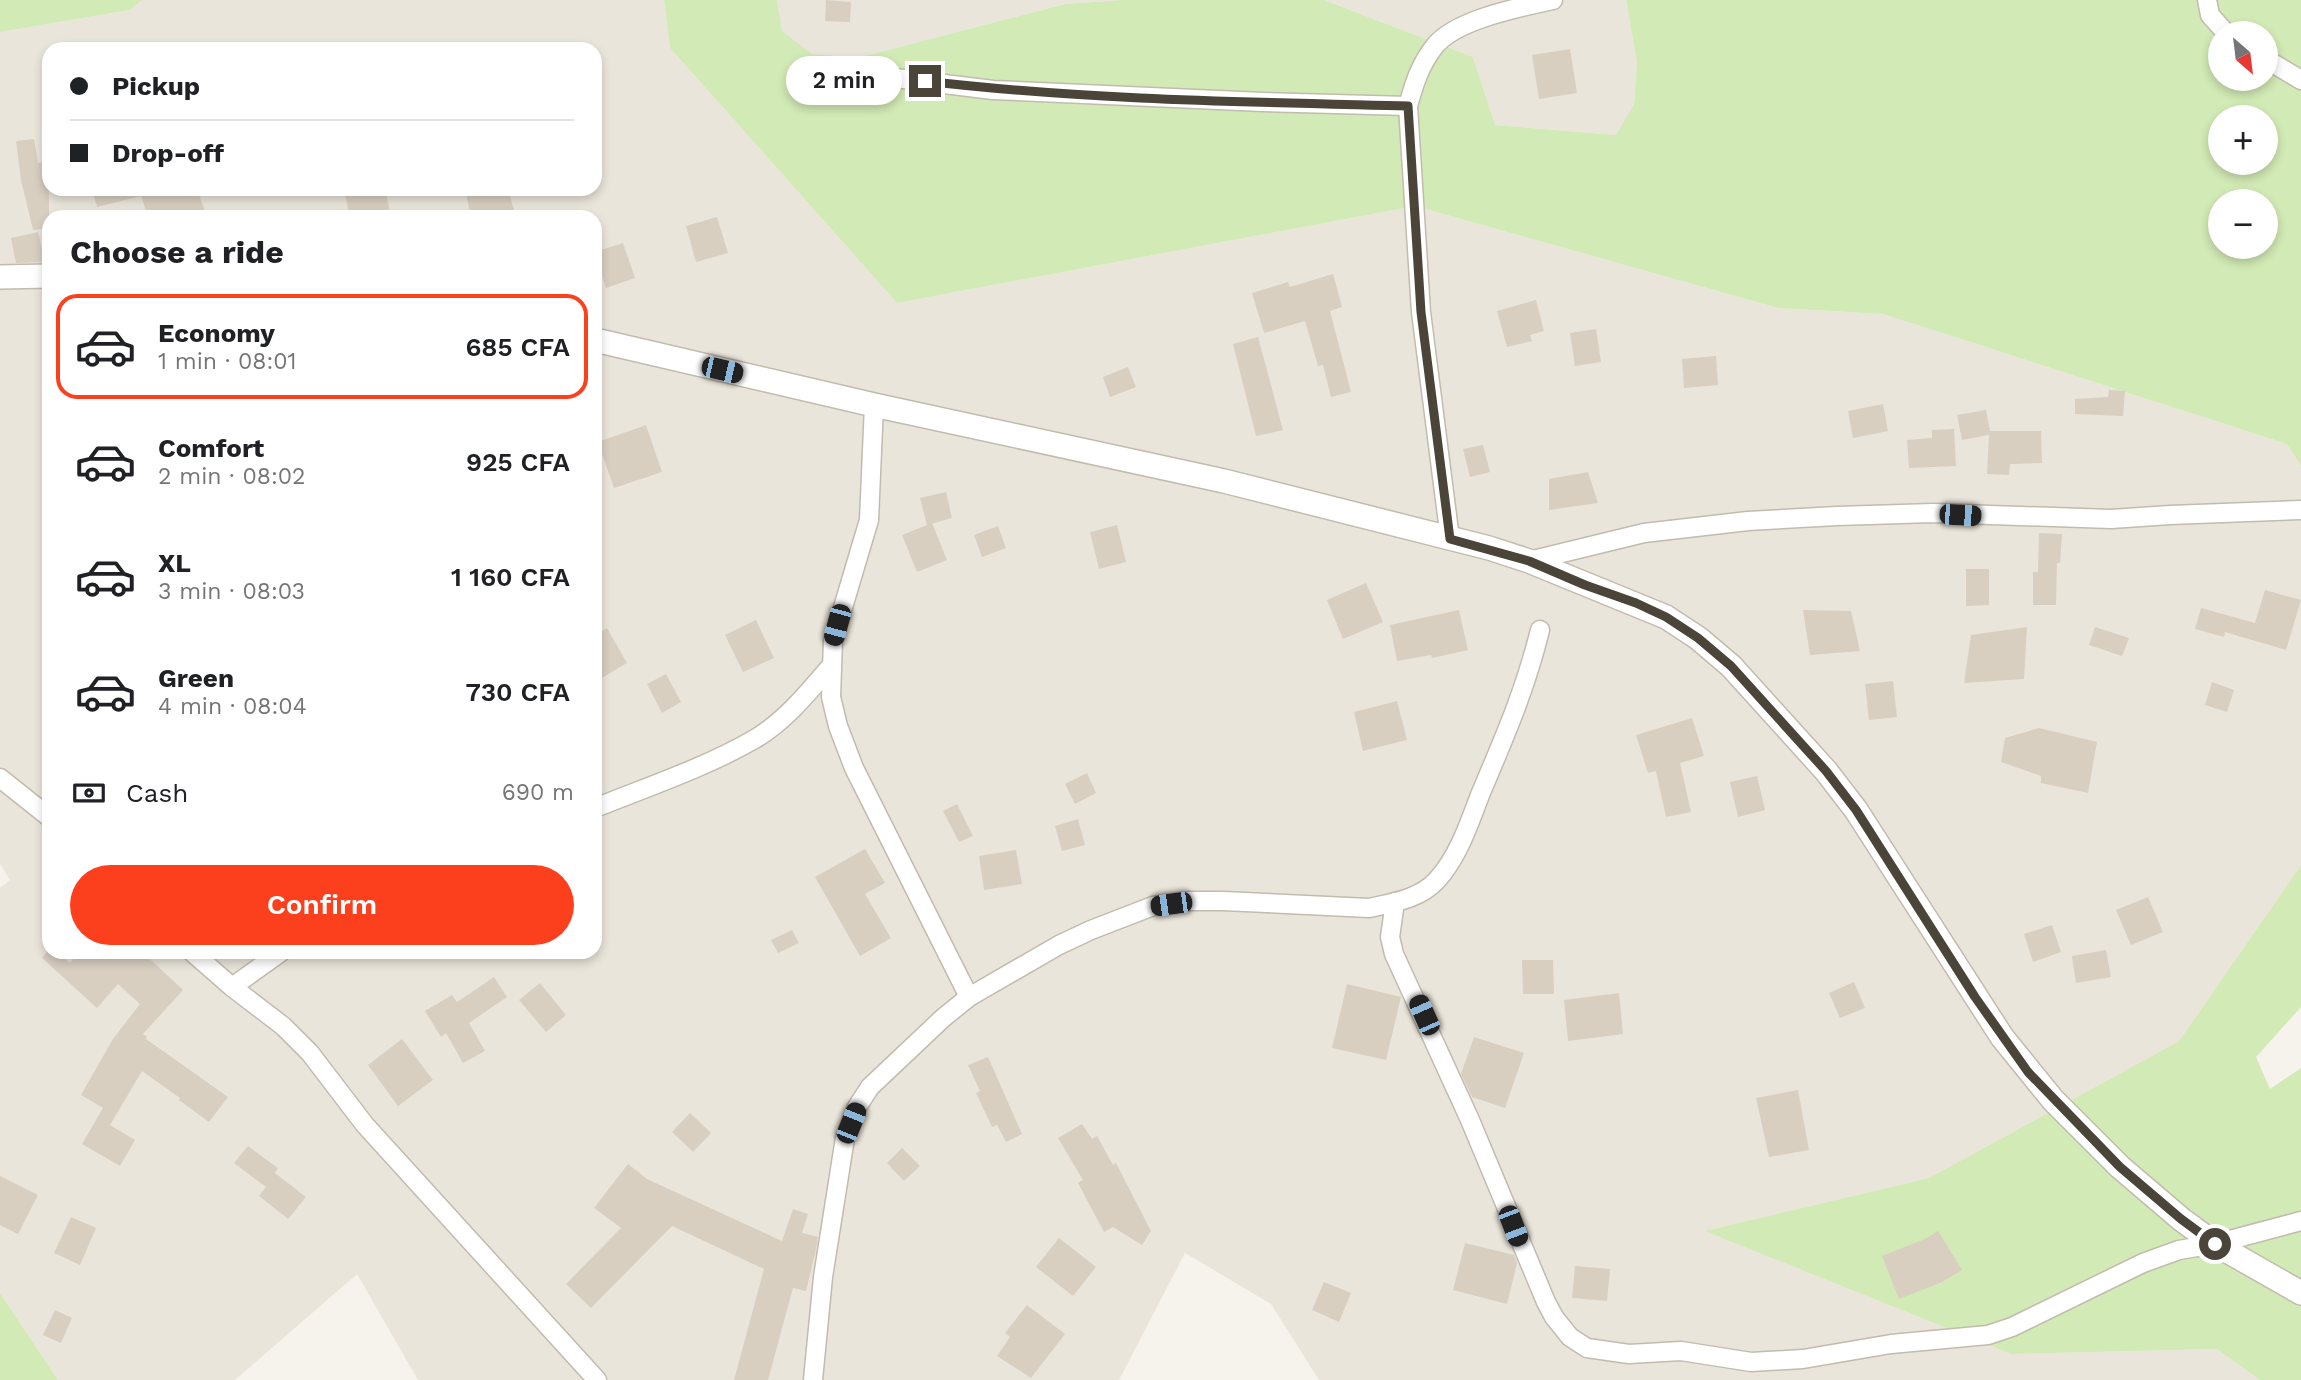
<!DOCTYPE html>
<html lang="en">
<head>
<meta charset="utf-8">
<style>
	body { margin:0; font-family:"Work Sans",sans-serif; background:#f2f2f2; color:#202124; height:100vh; display:flex; flex-direction:column; font-size:26px; white-space:nowrap }
	* { box-sizing:border-box; margin:0 }
	p { font-size:23px; color:#757577 }
	.icon { flex:none; width:38px; height:38px; fill:none; stroke:currentColor; stroke-width:2; stroke-linecap:round; stroke-linejoin:round }
	.map { position:relative; flex:1; overflow:hidden }
	.sheet { position:absolute; left:42px; top:210px; width:560px; height:749px; display:flex; flex-direction:column; background:#fff; border-radius:21px; box-shadow:0 4px 10px #0003 }
	.sheet>* { flex:none }
	.hud { position:absolute; left:42px; top:42px; width:560px; height:154px; border-radius:21px; box-shadow:0 4px 10px #0003; display:grid; align-content:center; height:154px; padding:0 28px; background:#fff }
	.needle { width:46px; rotate:152deg }
	.buttons { position:absolute; left:2208px; top:21px; display:grid; gap:14px }
	.buttons a { display:grid; place-items:center; width:70px; height:70px; border-radius:50%; background:#fff; box-shadow:0 4px 10px #0003; font-size:35px }
	.end { position:absolute; width:32px; height:32px; margin:-16px; border:9px solid #4b4439; background:#fff; box-shadow:0 0 0 4px #fff }
	.from { border-radius:50% }
	.bubble { position:absolute; height:49px; border-radius:24px; background:#fff; box-shadow:0 4px 10px #0003; font-size:23px; font-weight:600; line-height:49px; text-align:center }
	.car { position:absolute; width:21px; height:42px; margin:-21px -10px; border-radius:9px; box-shadow:0 0 5px 2px #0007; background:linear-gradient(#222 24%,#8ab4d8 0 40%,#222 0 76%,#8ab4d8 0 86%,#222 0) }
	.hud b { display:flex; align-items:center; gap:24px; height:66px; font-size:26px }
	.hud b+b { border-top:2px solid #e0e0e0 }
	.hud i { width:18px; height:18px; background:#202124 }
	ul { padding:0; list-style:none }
	li { display:flex; align-items:center; gap:21px; height:105px; margin:0 14px 10px; padding:0 14px; border:4px solid transparent; border-radius:21px }
	li div { flex:1 }
	li b { display:block; font-size:26px }
	li em { font-style:normal; font-weight:600 }
	li.current { border-color:#fc3f1d }
	li>.icon { width:63px; height:63px; stroke-width:1.5 }
	h2 { padding:0 28px; font-size:32px; line-height:84px }
	.pay { display:flex; align-items:center; gap:18px; height:77px; padding:0 28px; font-size:26px }
	.pay p { margin-inline-start:auto }
	.button { display:flex; gap:14px; margin-top:auto; padding:14px 28px }
	.button a { flex:1; height:80px; border-radius:42px; background:#fc3f1d; color:#fff; font-size:28px; font-weight:600; line-height:80px; text-align:center }
	.map>svg:first-child { display:block }
</style>
</head>
<body>
<div class="map">
<svg width="2301" height="1380" viewBox="0 0 2301 1380">
	<rect width="100%" height="100%" fill="#f6f3ec"/>
	<g fill="#eae5da" fill-rule="evenodd">
		<path d="M142,0h522l6,48 227,255 518,-97 363,102 105,6 404,130 14,22v399l-122,176 -250,137 -223,53 305,123 206,-5 43,31h-941l-48,-76 -86,-51 -66,127h-701l-61,-106 -122,106h-177l-58,-87v-405l10,-8 -10,-16v-832l130,-22zM49,49h546v140h-546zM49,217h546v735h-546z"/>
		<polygon points="777,0 1122,0 1065,4 857,58 812,55 781,31"/>
		<polygon points="1324,0 1626,0 1637,62 1634,104 1617,135 1495,125 1473,57"/>
	</g>
	<g fill="#d2eab5" fill-rule="evenodd">
		<polygon points="0,0 142,0 130,10 0,32"/>
		<path d="M664,0h113l5,31 30,23 45,4 208,-54 57,-4h202l149,57 22,68 121,10 18,-31 3,-42 -11,-62h675v466l-14,-22 -404,-130 -105,-6 -363,-102 -518,97 -227,-255zM2221,33h45v46h-45zM2221,117h45v46h-45zM2221,201h45v46h-45z"/>
		<polygon points="2301,865 2301,1007 2256,1057 2270,1089 2301,1068 2301,1380 2260,1380 2217,1349 2011,1354 1705,1231 1929,1178 2179,1041"/>
		<polygon points="0,1293 58,1380 0,1380"/>
	</g>
	<g fill="#d8cfc1">
		<polygon points="826,0 851,2 850,22 825,21"/>
		<polygon points="1570,49 1577,93 1539,99 1532,55"/>
		<polygon points="34,139 38,163 49,160 49,228 33,230 21,180 16,141"/>
		<polygon points="92,189 197,189 207,217 148,217 141,196 97,207"/>
		<polygon points="371,189 385,189 391,217 350,217 345,195"/>
		<polygon points="465,189 508,189 516,217 471,217"/>
		<polygon points="717,217 728,253 696,262 686,226"/>
		<polygon points="38,232 45,262 16,263 11,238"/>
		<polygon points="623,243 635,278 606,288 595,252"/>
		<polygon points="1333,274 1342,307 1330,311 1351,392 1331,397 1323,365 1318,366 1305,321 1264,333 1252,293 1288,282 1290,287"/>
		<polygon points="1536,300 1544,331 1530,335 1532,341 1507,347 1497,311"/>
		<polygon points="1596,329 1601,362 1575,366 1570,333"/>
		<polygon points="1258,337 1283,430 1256,436 1233,344"/>
		<polygon points="1716,356 1718,385 1684,388 1682,359"/>
		<polygon points="1128,367 1136,387 1110,397 1103,377"/>
		<polygon points="2109,390 2125,391 2123,416 2075,414 2075,399 2108,397"/>
		<polygon points="1883,404 1888,431 1853,438 1848,411"/>
		<polygon points="1986,410 1990,431 2041,431 2042,463 2010,464 2009,475 1987,474 1989,435 1962,440 1957,415"/>
		<polygon points="646,425 662,472 614,488 598,442"/>
		<polygon points="1954,429 1956,466 1909,468 1907,440 1932,438 1932,430"/>
		<polygon points="1483,445 1490,472 1470,477 1463,449"/>
		<polygon points="1588,472 1598,503 1549,510 1549,479"/>
		<polygon points="946,492 952,518 927,525 920,498"/>
		<polygon points="932,523 947,560 917,572 902,535"/>
		<polygon points="1117,525 1126,562 1099,569 1090,532"/>
		<polygon points="998,526 1006,548 982,557 974,535"/>
		<polygon points="2039,533 2062,534 2060,563 2057,563 2056,605 2033,605 2033,572 2038,572"/>
		<polygon points="1966,569 1989,569 1989,605 1966,606"/>
		<polygon points="1366,583 1383,622 1343,639 1327,600"/>
		<polygon points="2265,590 2301,600 2286,650 2225,632 2224,637 2195,629 2201,608 2255,623"/>
		<polygon points="1459,610 1468,650 1432,658 1431,655 1397,661 1390,625"/>
		<polygon points="1803,610 1851,611 1860,651 1810,655"/>
		<polygon points="756,620 774,658 743,672 725,635"/>
		<polygon points="2027,627 2024,679 1964,683 1971,635"/>
		<polygon points="2095,627 2129,638 2122,656 2089,645"/>
		<polygon points="607,628 627,663 595,682 595,635"/>
		<polygon points="666,674 681,702 662,713 647,684"/>
		<polygon points="1893,681 1897,717 1869,720 1865,684"/>
		<polygon points="2212,682 2234,690 2227,712 2205,705"/>
		<polygon points="1397,701 1407,740 1363,751 1354,712"/>
		<polygon points="1692,718 1704,756 1680,763 1691,812 1666,817 1656,771 1648,773 1636,735"/>
		<polygon points="2039,728 2097,742 2088,793 2041,783 2041,776 2001,762 2005,738"/>
		<polygon points="1087,773 1096,793 1075,804 1065,784"/>
		<polygon points="1757,776 1765,810 1738,817 1730,782"/>
		<polygon points="957,804 973,836 959,842 943,811"/>
		<polygon points="1078,819 1085,845 1062,851 1055,826"/>
		<polygon points="865,849 885,883 865,894 891,938 860,956 815,877"/>
		<polygon points="1016,850 1022,884 984,890 979,856"/>
		<polygon points="2148,897 2163,932 2131,945 2116,910"/>
		<polygon points="2052,925 2061,952 2033,962 2024,934"/>
		<polygon points="792,930 799,943 778,953 771,940"/>
		<polygon points="49,950 49,952 58,952 70,963 79,952 139,952 152,961 183,990 143,1034 147,1037 146,1039 228,1097 209,1122 179,1100 180,1098 142,1071 110,1125 135,1140 120,1166 82,1144 103,1108 81,1095 113,1039 140,1004 118,984 97,1008 42,958"/>
		<polygon points="2106,950 2111,977 2076,983 2072,956"/>
		<polygon points="1522,960 1553,960 1554,994 1523,994"/>
		<polygon points="494,977 507,997 469,1023 485,1051 463,1063 446,1033 441,1037 425,1011 452,995 457,1002"/>
		<polygon points="1854,982 1865,1008 1840,1018 1829,993"/>
		<polygon points="540,983 566,1015 546,1032 519,1000"/>
		<polygon points="1347,984 1401,997 1386,1060 1332,1048"/>
		<polygon points="1619,993 1623,1034 1568,1041 1564,1000"/>
		<polygon points="1474,1037 1524,1053 1505,1108 1472,1097 1461,1074"/>
		<polygon points="402,1039 433,1080 398,1106 368,1065"/>
		<polygon points="988,1057 1022,1134 1006,1142 997,1125 992,1127 976,1093 980,1091 968,1065"/>
		<polygon points="1798,1090 1809,1150 1769,1157 1756,1098"/>
		<polygon points="690,1113 711,1133 693,1152 672,1132"/>
		<polygon points="1082,1124 1092,1139 1097,1136 1113,1165 1116,1163 1151,1231 1142,1245 1113,1227 1104,1232 1078,1183 1083,1180 1058,1138"/>
		<polygon points="248,1146 278,1168 275,1173 306,1197 288,1219 259,1196 266,1187 234,1163"/>
		<polygon points="902,1148 920,1166 904,1181 887,1163"/>
		<polygon points="628,1164 647,1179 782,1241 793,1209 808,1214 802,1233 818,1237 815,1254 806,1291 793,1288 768,1380 734,1380 764,1269 672,1226 591,1308 566,1284 621,1228 594,1208"/>
		<polygon points="0,1176 38,1195 18,1234 0,1225"/>
		<polygon points="71,1217 96,1228 80,1265 54,1253"/>
		<polygon points="1938,1231 1962,1270 1942,1282 1899,1299 1882,1256 1925,1239"/>
		<polygon points="1059,1238 1096,1267 1073,1296 1036,1267"/>
		<polygon points="1465,1243 1514,1255 1517,1263 1507,1304 1453,1290"/>
		<polygon points="1575,1266 1610,1269 1607,1301 1572,1298"/>
		<polygon points="1324,1282 1351,1293 1339,1322 1312,1310"/>
		<polygon points="1027,1305 1065,1334 1031,1378 997,1356 1010,1337 1005,1333"/>
		<polygon points="55,1310 72,1318 61,1343 43,1335"/>
	</g>
	<g fill="none" stroke-linecap="round" stroke-linejoin="round">
		<defs>
			<g id="minor">
				<polyline points="2207,0 2210,15 2226,33"/>
				<polyline points="2266,59 2301,80"/>
				<polyline points="822,74 879,76 993,90 1263,102 1408,106"/>
				<polyline points="874,405 869,520 833,641 831,697 838,726 854,768 969,997"/>
				<path d="M1450,539l-29,-227 -13,-206c6,-22 12,-41 26,-59 20,-27 86,-40 119,-47"/>
				<polyline points="1529,561 1644,533 1748,521 1837,516 1933,513 2111,519 2170,515 2301,510"/>
				<polyline points="0,778 49,817"/>
				<path d="M595,808c52,-21 109,-40 158,-68 30,-17 55,-47 77,-73"/>
				<polyline points="1395,902 1390,937 1394,954 1470,1120 1546,1302 1554,1317 1570,1337 1587,1348 1629,1354 1681,1351 1751,1362 1803,1359 1891,1344 1988,1335 2012,1327 2143,1263 2179,1250 2215,1244 2301,1221"/>
				<polyline points="192,952 232,987 283,1026 310,1053 365,1125 597,1380"/>
				<polyline points="232,987 281,952"/>
				<path d="M813,1380l10,-103 22,-139 12,-31 13,-20 73,-69 26,-21 90,-52 32,-15 62,-24 36,-5h34l146,7c23,-5 51,-9 68,-28 21,-23 32,-56 43,-85 24,-57 45,-104 60,-165"/>
			</g>
			<g id="tertiary">
				<polyline points="0,277 49,276"/>
				<polyline points="595,340 874,405 1224,481 1489,548 1529,561 1666,617 1698,638 1731,666 1826,771 1856,810 2002,1037 2053,1100 2120,1167 2181,1219 2215,1244 2301,1293"/>
			</g>
		</defs>
		<use href="#minor" stroke="#c2bbae" stroke-width="21"/>
		<use href="#tertiary" stroke="#c2bbae" stroke-width="26"/>
		<use href="#minor" stroke="#fff" stroke-width="18"/>
		<use href="#tertiary" stroke="#fff" stroke-width="23"/>
	</g>
	<g fill="none" stroke-linecap="round" stroke-linejoin="round">
		<path stroke="#4b4439" stroke-width="9" d="M925,81c160,19 322,21 483,25l13,206 29,227 79,22 56,24 51,18 30,14 32,21 33,28 95,105 30,39 119,187 53,75 92,95 61,52 34,25"/>
	</g>
</svg>
<div class="buttons">
<a><svg class="needle" viewBox="-14 -14 28 28"><path d="M0-13l5 13h-10z" fill="#e53935"/><path d="M0 13l5-13h-10z" fill="#757577"/></svg></a>
<a>+</a>
<a>−</a>
</div>
<i class="end from" style="left:2215px;top:1244px"></i>
<i class="end" style="left:925px;top:81px"></i>
<div class="bubble" style="left:786px;top:56px;width:116px">2 min</div>
<i class="car" style="left:722px;top:370px;rotate:103deg"></i>
<i class="car" style="left:1960px;top:515px;rotate:93deg"></i>
<i class="car" style="left:837px;top:625px;rotate:195deg"></i>
<i class="car" style="left:1171px;top:904px;rotate:262deg"></i>
<i class="car" style="left:1424px;top:1015px;rotate:336deg"></i>
<i class="car" style="left:851px;top:1123px;rotate:22deg"></i>
<i class="car" style="left:1513px;top:1226px;rotate:159deg"></i>
<div class="hud">
<b><i class="from"></i>Pickup</b>
<b><i></i>Drop-off</b>
</div>
<section class="sheet">
<h2>Choose a ride</h2>
<ul>
<li class="current"><svg class="icon" aria-label="car" viewBox="0 0 24 24"><path d="M5 17H2v-5l4-1 3-4h7l3 4 3 1v5h-3M9 17h6M6 11h13"/><circle cx="7" cy="17" r="2"/><circle cx="17" cy="17" r="2"/></svg><div><b>Economy</b><p>1 min · 08:01</p></div><em>685 CFA</em></li>
<li><svg class="icon" aria-label="car" viewBox="0 0 24 24"><path d="M5 17H2v-5l4-1 3-4h7l3 4 3 1v5h-3M9 17h6M6 11h13"/><circle cx="7" cy="17" r="2"/><circle cx="17" cy="17" r="2"/></svg><div><b>Comfort</b><p>2 min · 08:02</p></div><em>925 CFA</em></li>
<li><svg class="icon" aria-label="car" viewBox="0 0 24 24"><path d="M5 17H2v-5l4-1 3-4h7l3 4 3 1v5h-3M9 17h6M6 11h13"/><circle cx="7" cy="17" r="2"/><circle cx="17" cy="17" r="2"/></svg><div><b>XL</b><p>3 min · 08:03</p></div><em>1 160 CFA</em></li>
<li><svg class="icon" aria-label="car" viewBox="0 0 24 24"><path d="M5 17H2v-5l4-1 3-4h7l3 4 3 1v5h-3M9 17h6M6 11h13"/><circle cx="7" cy="17" r="2"/><circle cx="17" cy="17" r="2"/></svg><div><b>Green</b><p>4 min · 08:04</p></div><em>730 CFA</em></li>
</ul>
<div class="pay"><svg class="icon" aria-label="cash" viewBox="0 0 24 24"><path d="M3 7h18v10H3z"/><circle cx="12" cy="12" r="2"/></svg>Cash<p>690 m</p></div>
<div class="button"><a>Confirm</a></div>
</section>
</div>
</body>
</html>
